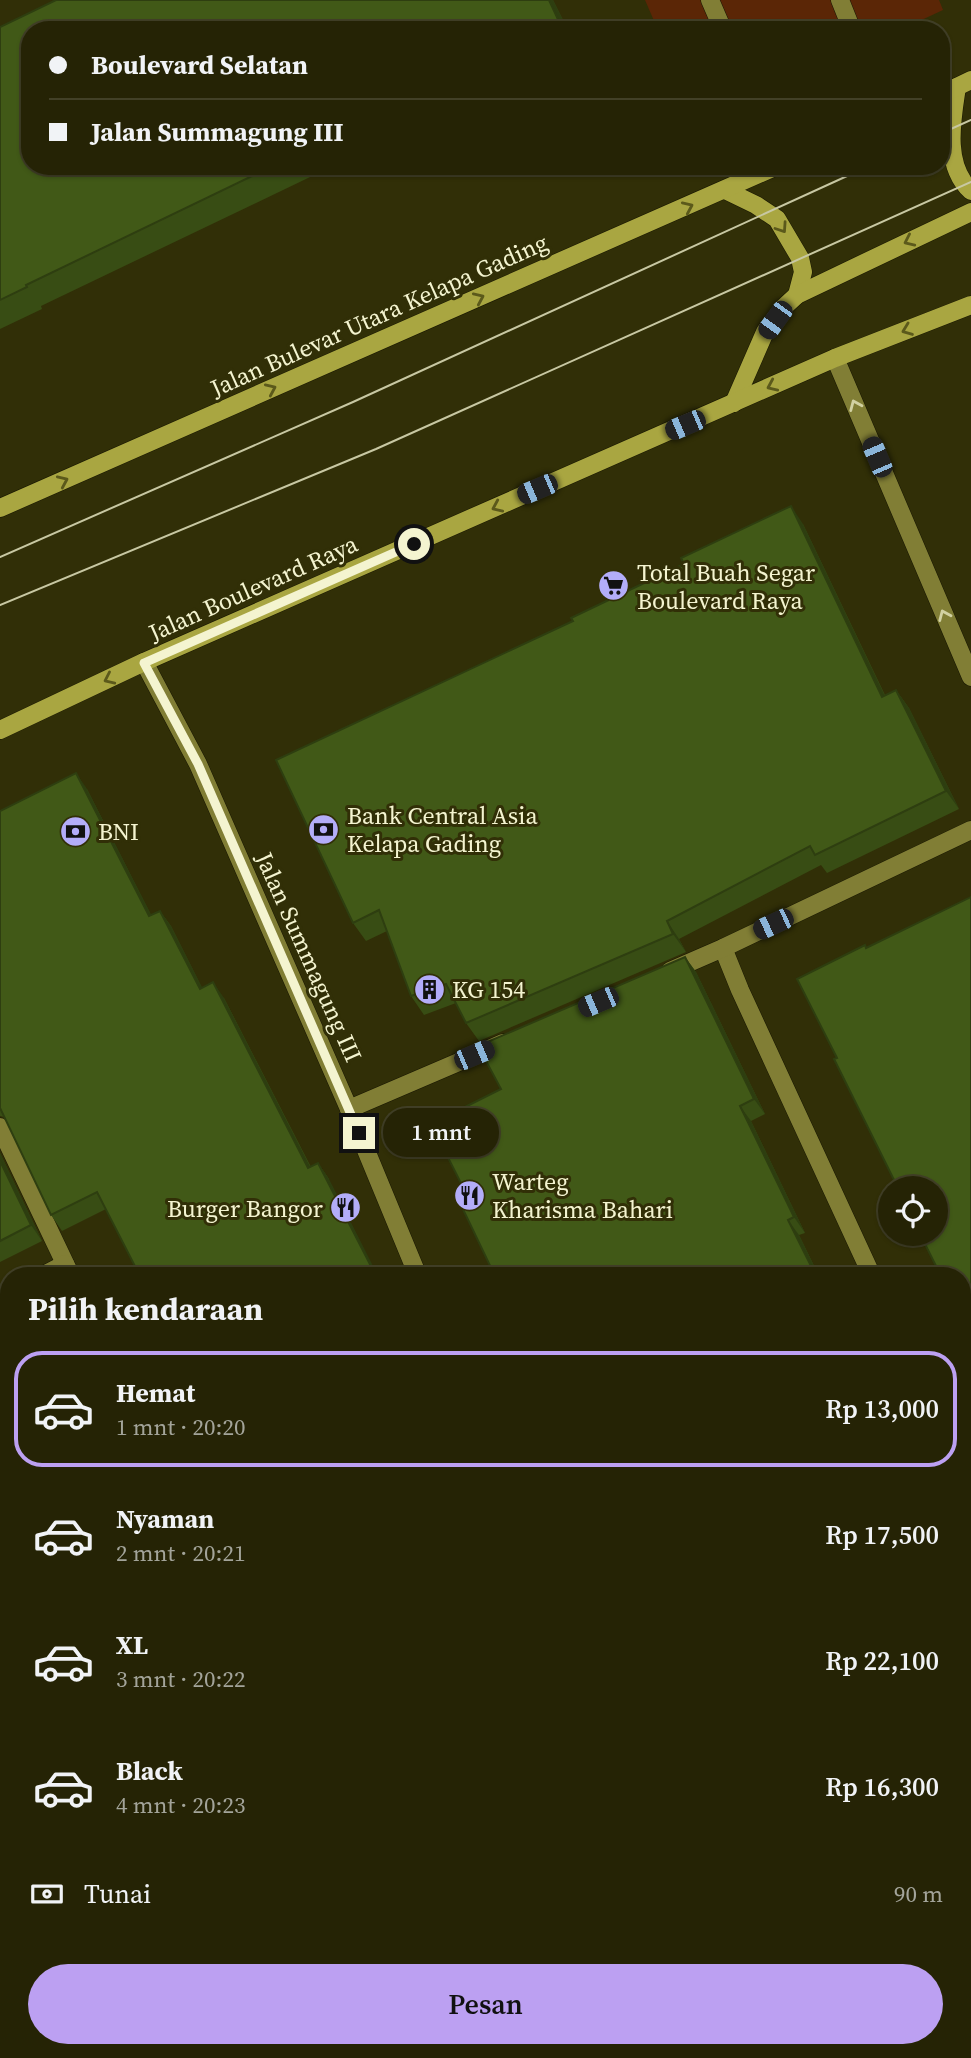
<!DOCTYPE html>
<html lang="id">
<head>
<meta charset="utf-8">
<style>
	body { margin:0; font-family:"Source Serif 4",serif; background:#312f13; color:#f1f3f6; height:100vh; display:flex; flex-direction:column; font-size:26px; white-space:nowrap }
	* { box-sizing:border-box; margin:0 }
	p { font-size:23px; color:#a3a49a }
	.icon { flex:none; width:38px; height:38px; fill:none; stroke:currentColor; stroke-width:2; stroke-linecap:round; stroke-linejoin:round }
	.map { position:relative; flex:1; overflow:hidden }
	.side { position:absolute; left:0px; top:1267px; width:971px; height:791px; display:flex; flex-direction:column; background:#252305; border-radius:28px 28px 0 0; box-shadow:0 2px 5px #0004,0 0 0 2px #424027 }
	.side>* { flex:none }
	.banner { position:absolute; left:21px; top:21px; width:929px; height:154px; border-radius:28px; box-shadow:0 2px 5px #0004,0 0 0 2px #424027; display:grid; align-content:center; height:154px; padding:0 28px; background:#252305 }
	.fabs { position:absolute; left:878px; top:1176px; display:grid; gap:14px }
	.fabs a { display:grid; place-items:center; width:70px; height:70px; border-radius:50%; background:#252305; box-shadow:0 2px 5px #0004,0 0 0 2px #424027; font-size:35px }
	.end { position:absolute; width:32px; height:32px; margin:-16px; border:9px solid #f4f4d0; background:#111; box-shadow:0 0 0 4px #111 }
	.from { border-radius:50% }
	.bubble { position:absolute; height:49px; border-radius:24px; background:#252305; box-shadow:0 2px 5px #0004,0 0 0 2px #424027; font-size:23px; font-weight:600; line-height:49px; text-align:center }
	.car { position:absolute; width:21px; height:42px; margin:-21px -10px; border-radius:9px; box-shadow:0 0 5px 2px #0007; background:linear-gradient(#222 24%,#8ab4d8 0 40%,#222 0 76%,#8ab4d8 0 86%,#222 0) }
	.banner b { display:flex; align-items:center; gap:24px; height:66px; font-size:26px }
	.banner b+b { border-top:2px solid #424027 }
	.banner i { width:18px; height:18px; background:#f1f3f6 }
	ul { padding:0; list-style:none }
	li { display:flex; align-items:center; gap:21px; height:116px; margin:0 14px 10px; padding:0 14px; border:4px solid transparent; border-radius:28px }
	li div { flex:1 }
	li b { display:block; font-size:26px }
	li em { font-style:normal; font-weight:600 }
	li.active { border-color:#bca0f2 }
	li>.icon { width:63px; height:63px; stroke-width:1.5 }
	h2 { padding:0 28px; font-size:32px; line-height:84px }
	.pay { display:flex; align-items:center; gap:18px; height:77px; padding:0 28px; font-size:26px }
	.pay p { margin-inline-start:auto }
	.action { display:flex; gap:14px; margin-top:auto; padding:14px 28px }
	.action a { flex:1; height:80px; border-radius:42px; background:#bca0f2; color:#111; font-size:28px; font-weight:600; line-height:80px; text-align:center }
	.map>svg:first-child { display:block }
</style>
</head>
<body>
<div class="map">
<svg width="971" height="2058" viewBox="0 0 971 2058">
	<rect width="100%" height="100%" fill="#312f07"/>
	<polygon fill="#5b2606" points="645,0 939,0 943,10 900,30 658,30"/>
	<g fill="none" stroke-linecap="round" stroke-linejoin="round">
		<defs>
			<g id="minor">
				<polyline points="710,0 723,30"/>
				<polyline points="840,0 852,30"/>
				<polyline points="835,358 971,677"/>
				<polyline points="144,662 198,764 349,1109 418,1276"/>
				<polyline points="723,948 740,990 872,1276"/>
				<polyline points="670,971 723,948 971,830"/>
				<polyline points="349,1109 503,1043"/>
				<polyline points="0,1127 71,1276"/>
				<polyline points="42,1276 65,1264"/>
				<polyline points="0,1297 9,1293"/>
				<polyline points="0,1356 9,1351"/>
				<polyline points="962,1471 971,1489"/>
				<polyline points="0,1716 9,1711"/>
				<polyline points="771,2049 775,2058"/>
				<polyline points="258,2058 277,2049"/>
			</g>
			<g id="major">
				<path d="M957,87c-5,33 -14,78 14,104"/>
				<polyline points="942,94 971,80"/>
				<polyline points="725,190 756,205 777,219 800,258 803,272 797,295"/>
				<polyline points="734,403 765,332 784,307 797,295 971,212"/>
				<polyline points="0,508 777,166"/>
				<polyline points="0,730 144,662 835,358 971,305"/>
			</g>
		</defs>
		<use href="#minor" stroke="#181702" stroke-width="19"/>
		<use href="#major" stroke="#181702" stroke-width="19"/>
		<use href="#minor" stroke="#817e35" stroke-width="18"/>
		<use href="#major" stroke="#a9a641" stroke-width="18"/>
		<g stroke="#c8c8a3" stroke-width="2">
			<polyline points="942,133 971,120"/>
			<polyline points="0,557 353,402 869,166"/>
			<polyline points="0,605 376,449 971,182"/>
		</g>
	</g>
	<g fill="#384d14">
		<polygon points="553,0 568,30 30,30 30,166 333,166 41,306 42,309 0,329 0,27"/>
		<polygon points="803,524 885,695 896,690 909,708 959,809 827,873 821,865 679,939 686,952 479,1041 466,1023 456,1003 424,1015 411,996 387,931 366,941 353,923"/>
		<polygon points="87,789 151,915 160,911 171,926 202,988 224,998 311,1167 318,1163 329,1179 106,1209 62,1231 51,1215 4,1117 0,1116 0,811"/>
		<polygon points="685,957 696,972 765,1114 751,1121 805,1233 799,1235 819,1276 495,1276 469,1199 501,1089"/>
		<polygon points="0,1153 42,1241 0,1262"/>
		<polygon points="9,1358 9,1659 8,1658 0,1662 0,1363"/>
		<polygon points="971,1436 971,2044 962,2048 962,1484 965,1484 970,1479 971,1469 967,1462 962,1458 962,1440"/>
		<polygon points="9,2049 184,2049 167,2058 0,2058"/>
		<polygon points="880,2049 960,2049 942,2058 884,2058"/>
	</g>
	<g fill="#2e3e10">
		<polygon points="549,0 553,0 568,30 564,30 562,28"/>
		<polygon points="791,506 803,524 894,715 882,697"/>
		<polygon points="896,690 909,708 959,809 946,791"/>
		<polygon points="76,773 87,789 160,932 149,916"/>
		<polygon points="160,911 171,926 211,1005 200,989"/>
		<polygon points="667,921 679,939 686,952 673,934"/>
		<polygon points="685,957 696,972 765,1114 754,1099"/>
		<polygon points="213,982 224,998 319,1184 308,1168"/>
		<polygon points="740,1106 751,1121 805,1233 794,1217"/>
		<polygon points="0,1153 42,1241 31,1225 0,1161"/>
		<polygon points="318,1163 329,1179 378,1276 376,1276"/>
		<polygon points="788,1220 799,1235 819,1276 816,1276"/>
		<polygon points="710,2049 713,2049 717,2058 714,2058"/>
	</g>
	<g fill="#415917" stroke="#2e3e10" stroke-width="2">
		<polygon points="56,0 549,0 562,28 558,30 30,30 30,166 273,166 26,285 27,287 0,300 0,27"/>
		<polygon points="791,506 882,697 896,690 946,791 815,855 810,846 667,921 673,934 466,1023 446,984 411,996 379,910 353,923 276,760 573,621 571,618 684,564 681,558"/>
		<polygon points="76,773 149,916 160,911 200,989 213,982 308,1168 318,1163 376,1276 140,1276 97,1192 51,1215 0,1108 0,811"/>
		<polygon points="971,897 971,1376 962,1359 962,1276 941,1276 920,1234 936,1234 936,1188 898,1188 834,1059 837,1058 797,979 865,945 866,948"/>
		<polygon points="685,957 754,1099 740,1106 794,1217 788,1220 816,1276 495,1276 460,1203 469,1199 431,1124 501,1089 478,1046"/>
		<polygon points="0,1161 31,1225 0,1241"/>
		<polygon points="9,1358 9,1645 1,1649 0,1646 0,1363"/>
		<polygon points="971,1436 971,2023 962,2027 962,1484 965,1484 970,1479 971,1469 962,1453 962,1440"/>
		<polygon points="9,1772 9,2049 144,2049 127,2058 0,2058 0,1776"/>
		<polygon points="383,2049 710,2049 714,2058 366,2058"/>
		<polygon points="880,2049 917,2049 899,2058 884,2058"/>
	</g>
	<defs><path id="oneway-chevron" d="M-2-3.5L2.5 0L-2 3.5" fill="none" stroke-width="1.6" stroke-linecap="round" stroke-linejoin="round" transform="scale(1.75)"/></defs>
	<g stroke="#5b591b">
		<use href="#oneway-chevron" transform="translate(688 207) rotate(-24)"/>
		<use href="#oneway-chevron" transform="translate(782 228) rotate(56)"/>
		<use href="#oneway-chevron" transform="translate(909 241) rotate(155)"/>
		<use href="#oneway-chevron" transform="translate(479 298) rotate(-24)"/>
		<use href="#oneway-chevron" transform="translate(907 330) rotate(159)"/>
		<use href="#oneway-chevron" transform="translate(772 386) rotate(156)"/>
		<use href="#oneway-chevron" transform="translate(271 389) rotate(-24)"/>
		<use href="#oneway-chevron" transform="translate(63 481) rotate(-24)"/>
		<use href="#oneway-chevron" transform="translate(497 507) rotate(156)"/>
		<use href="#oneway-chevron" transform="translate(109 679) rotate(155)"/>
	</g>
	<g stroke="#d2d1a2">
		<use href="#oneway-chevron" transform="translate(855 405) rotate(-113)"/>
		<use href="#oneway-chevron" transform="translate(944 615) rotate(-113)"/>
	</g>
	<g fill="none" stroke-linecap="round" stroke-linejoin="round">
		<polyline stroke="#f4f4d0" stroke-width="9" points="359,1133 198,764 144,663 414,544"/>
	</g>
	<defs>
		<symbol id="supermarket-disc" viewBox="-11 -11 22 22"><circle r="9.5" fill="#b3adf9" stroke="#312f07"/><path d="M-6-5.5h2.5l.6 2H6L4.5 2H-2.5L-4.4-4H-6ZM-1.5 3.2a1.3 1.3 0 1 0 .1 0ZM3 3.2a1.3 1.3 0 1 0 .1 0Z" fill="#111"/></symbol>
		<symbol id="bank-disc" viewBox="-11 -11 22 22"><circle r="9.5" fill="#b3adf9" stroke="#312f07"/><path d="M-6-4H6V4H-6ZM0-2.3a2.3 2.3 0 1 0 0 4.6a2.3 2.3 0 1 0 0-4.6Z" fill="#111"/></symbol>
		<symbol id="building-disc" viewBox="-11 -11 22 22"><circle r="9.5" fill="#b3adf9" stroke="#312f07"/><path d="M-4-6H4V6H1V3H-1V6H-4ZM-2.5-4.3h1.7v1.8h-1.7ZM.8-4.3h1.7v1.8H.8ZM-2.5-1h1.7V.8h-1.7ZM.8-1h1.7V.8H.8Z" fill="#111"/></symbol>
		<symbol id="restaurant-disc" viewBox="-11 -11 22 22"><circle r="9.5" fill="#b3adf9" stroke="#312f07"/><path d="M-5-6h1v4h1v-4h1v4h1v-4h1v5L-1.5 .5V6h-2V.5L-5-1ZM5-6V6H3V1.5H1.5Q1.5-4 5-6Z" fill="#111"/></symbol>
	</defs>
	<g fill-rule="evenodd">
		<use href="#supermarket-disc" x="596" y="568" width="35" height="35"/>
		<use href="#bank-disc" x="306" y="812" width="35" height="35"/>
		<use href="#bank-disc" x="58" y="814" width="35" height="35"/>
		<use href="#building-disc" x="412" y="972" width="35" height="35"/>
		<use href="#restaurant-disc" x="452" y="1178" width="35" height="35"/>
		<use href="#restaurant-disc" x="328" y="1190" width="35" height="35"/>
	</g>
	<g text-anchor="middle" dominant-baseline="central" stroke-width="6" stroke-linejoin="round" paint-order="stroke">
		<g font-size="24" fill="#f4f4d0" stroke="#312f07">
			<text transform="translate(379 315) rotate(-24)">Jalan Bulevar Utara Kelapa Gading</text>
			<text transform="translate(253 588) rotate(-24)">Jalan Boulevard Raya</text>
			<text transform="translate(309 957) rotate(66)">Jalan Summagung III</text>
		</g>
		<g font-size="24" fill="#f4f4d0" stroke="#312f07" text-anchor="start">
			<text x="637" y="572">Total Buah Segar<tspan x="637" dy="28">Boulevard Raya</tspan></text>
			<text x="347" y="815">Bank Central Asia<tspan x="347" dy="28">Kelapa Gading</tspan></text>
			<text x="98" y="831">BNI</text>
			<text x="452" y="989">KG 154</text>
			<text x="492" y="1181">Warteg<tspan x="492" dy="28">Kharisma Bahari</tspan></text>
			<text x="323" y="1208" text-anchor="end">Burger Bangor</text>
		</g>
	</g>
</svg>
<div class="fabs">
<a><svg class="icon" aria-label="locate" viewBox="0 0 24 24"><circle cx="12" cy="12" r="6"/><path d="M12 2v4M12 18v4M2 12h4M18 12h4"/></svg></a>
</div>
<i class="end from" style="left:414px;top:544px"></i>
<i class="end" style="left:359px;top:1133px"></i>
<div class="bubble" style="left:383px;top:1108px;width:116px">1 mnt</div>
<i class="car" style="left:775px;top:320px;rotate:216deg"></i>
<i class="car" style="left:685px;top:425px;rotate:247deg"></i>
<i class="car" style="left:877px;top:457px;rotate:337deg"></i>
<i class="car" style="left:537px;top:489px;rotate:247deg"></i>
<i class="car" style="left:773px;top:924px;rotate:245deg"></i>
<i class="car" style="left:598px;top:1002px;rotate:247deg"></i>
<i class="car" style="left:474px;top:1055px;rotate:67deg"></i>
<div class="banner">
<b><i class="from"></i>Boulevard Selatan</b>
<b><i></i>Jalan Summagung III</b>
</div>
<section class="side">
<h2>Pilih kendaraan</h2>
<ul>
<li class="active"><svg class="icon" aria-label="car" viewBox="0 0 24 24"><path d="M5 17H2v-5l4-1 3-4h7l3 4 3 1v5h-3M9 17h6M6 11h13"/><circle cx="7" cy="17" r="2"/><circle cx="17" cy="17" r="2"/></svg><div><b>Hemat</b><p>1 mnt · 20:20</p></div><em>Rp 13,000</em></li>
<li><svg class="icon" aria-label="car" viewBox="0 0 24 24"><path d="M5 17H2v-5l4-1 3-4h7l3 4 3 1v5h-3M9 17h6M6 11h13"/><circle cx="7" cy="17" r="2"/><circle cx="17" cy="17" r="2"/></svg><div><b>Nyaman</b><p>2 mnt · 20:21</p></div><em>Rp 17,500</em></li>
<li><svg class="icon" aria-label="car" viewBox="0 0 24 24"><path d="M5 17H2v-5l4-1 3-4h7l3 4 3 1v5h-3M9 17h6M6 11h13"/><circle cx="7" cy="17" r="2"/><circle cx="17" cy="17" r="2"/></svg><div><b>XL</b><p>3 mnt · 20:22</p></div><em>Rp 22,100</em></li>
<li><svg class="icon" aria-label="car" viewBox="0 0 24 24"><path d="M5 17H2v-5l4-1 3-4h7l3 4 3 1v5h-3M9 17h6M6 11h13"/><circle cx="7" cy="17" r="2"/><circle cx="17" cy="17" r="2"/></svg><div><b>Black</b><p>4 mnt · 20:23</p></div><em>Rp 16,300</em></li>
</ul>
<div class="pay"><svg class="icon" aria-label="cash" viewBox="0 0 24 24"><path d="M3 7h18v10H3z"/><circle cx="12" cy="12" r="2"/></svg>Tunai<p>90 m</p></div>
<div class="action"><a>Pesan</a></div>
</section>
</div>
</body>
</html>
